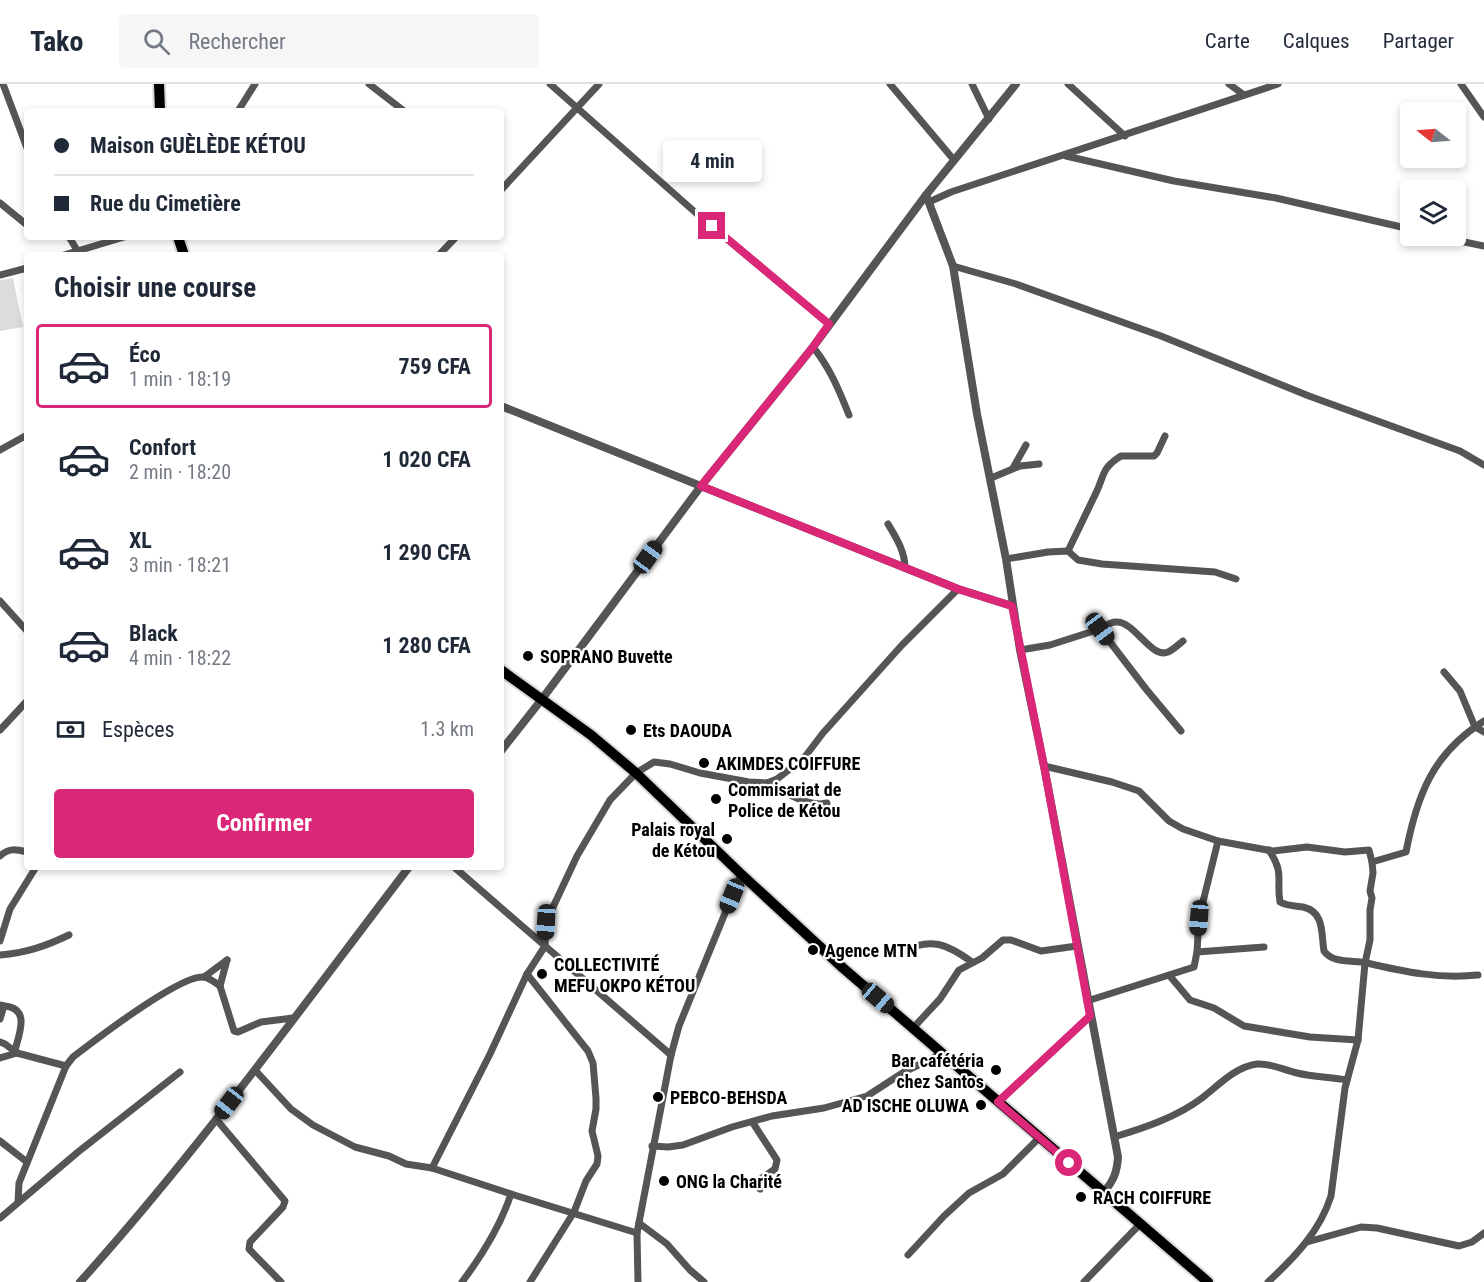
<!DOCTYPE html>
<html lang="fr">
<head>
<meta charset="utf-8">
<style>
	body { margin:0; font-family:"Roboto Condensed",sans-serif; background:#f6f6f7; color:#1f2937; height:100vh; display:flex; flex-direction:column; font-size:22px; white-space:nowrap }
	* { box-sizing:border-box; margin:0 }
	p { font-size:20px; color:#747a83 }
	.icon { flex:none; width:33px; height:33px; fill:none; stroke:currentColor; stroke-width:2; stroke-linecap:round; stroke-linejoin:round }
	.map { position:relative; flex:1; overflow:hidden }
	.sheet { position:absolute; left:24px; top:168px; width:480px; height:618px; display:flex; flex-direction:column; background:#fff; border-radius:6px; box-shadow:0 3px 9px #0003 }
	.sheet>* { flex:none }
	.hud { position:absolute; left:24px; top:24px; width:480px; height:132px; border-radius:6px; box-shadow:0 3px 9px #0003; display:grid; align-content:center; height:132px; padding:0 30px; background:#fff }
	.needle { width:39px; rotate:287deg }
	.controls { position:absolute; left:1400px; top:18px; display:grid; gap:12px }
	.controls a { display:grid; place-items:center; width:66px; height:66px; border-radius:6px; background:#fff; box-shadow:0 3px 9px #0003; font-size:30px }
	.end { position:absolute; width:27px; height:27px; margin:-14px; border:8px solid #db2777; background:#fff; box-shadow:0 0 0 3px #fff }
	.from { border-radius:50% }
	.bubble { position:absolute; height:42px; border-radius:6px; background:#fff; box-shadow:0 3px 9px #0003; font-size:20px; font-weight:700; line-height:42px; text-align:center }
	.car { position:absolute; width:18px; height:36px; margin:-18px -9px; border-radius:8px; box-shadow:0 0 4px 2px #0007; background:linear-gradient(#222 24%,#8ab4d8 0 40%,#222 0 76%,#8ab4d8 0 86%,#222 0) }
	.hud b { display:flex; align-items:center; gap:21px; height:57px; font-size:22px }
	.hud b+b { border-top:2px solid #e0e1e3 }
	.hud i { width:15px; height:15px; background:#1f2937 }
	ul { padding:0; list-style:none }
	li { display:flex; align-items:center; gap:18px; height:84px; margin:0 12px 9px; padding:0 18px; border:3px solid transparent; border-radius:6px }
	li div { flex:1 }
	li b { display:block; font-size:22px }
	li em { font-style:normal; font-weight:700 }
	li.current { border-color:#db2777 }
	li>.icon { width:54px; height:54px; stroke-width:1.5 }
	h2 { padding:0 30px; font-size:27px; line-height:72px }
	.pay { display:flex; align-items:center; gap:15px; height:66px; padding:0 30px; font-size:22px }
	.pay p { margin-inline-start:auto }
	.cta { display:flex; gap:12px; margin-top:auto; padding:12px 30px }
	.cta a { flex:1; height:69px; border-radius:6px; background:#db2777; color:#fff; font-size:24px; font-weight:700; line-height:69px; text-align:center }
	header { display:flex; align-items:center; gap:36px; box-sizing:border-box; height:84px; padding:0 30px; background:#fff; border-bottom:2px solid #e0e1e3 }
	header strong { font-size:28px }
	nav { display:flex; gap:33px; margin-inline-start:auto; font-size:21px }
	.search { width:420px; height:54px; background:#f6f6f7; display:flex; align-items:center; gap:15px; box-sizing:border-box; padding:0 21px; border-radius:6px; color:#747a83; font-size:22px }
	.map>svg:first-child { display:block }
</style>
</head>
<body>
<header>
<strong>Tako</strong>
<div class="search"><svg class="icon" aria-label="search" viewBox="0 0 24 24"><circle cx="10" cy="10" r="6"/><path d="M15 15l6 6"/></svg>Rechercher</div>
<nav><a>Carte</a><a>Calques</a><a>Partager</a></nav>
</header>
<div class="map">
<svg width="1484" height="1198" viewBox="0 0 1484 1198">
	<rect width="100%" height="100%" fill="#fff"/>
	<polygon fill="#dcdcdc" points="13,194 23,243 0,247 0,196"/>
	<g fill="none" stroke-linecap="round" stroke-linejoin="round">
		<defs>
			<g id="primary">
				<polyline points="159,0 160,27"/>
				<polyline points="178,153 184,171"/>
				<polyline points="501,586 591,651 636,689 741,790 843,884 1208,1198"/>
			</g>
		</defs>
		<use href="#primary" stroke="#dbdbdb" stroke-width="14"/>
		<g stroke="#555" stroke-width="7">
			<polyline points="3,0 27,64"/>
			<polyline points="369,0 404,27"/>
			<polyline points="550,0 696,129 829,240"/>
			<polyline points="890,0 954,76"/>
			<polyline points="972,0 989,35"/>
			<polyline points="1068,0 1125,52"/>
			<polyline points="1229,0 1244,11"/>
			<polyline points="1461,0 1484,33"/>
			<polyline points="238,27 255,0"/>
			<polyline points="1066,72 1174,97 1276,114 1410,145"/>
			<polyline points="501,106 599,0"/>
			<polyline points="929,118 951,108 1278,0"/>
			<polyline points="0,119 27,141"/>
			<polyline points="1436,152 1484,162"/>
			<polyline points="69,153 77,166"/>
			<polyline points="64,171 124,153"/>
			<polyline points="439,171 456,153"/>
			<polyline points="953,182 1016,200 1161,252 1309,312 1460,367 1484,381"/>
			<polyline points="0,191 27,184"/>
			<path d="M813,263c17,21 26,43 36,68"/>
			<polyline points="0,366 27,351"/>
			<polyline points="1013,384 1026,361"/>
			<polyline points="991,394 1020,382 1039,380"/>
			<path d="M888,440c9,15 17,28 17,44"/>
			<path d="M1068,467c9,-19 18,-37 27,-56 10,-19 5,-26 26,-39h33l3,-3 8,-17"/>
			<polyline points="1006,475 1048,468 1068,467 1078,476 1102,480 1215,488 1236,495"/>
			<polyline points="0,517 27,547"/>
			<path d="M1100,545c5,-3 11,-8 17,-7 18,0 34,37 51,30 5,-2 11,-8 15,-11"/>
			<polyline points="1020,566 1050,561 1100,545 1146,605 1181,647"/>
			<polyline points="1444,588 1460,607 1475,643 1484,648"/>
			<polyline points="0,646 27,617"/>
			<polyline points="1044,682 1112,698 1139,707 1169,737 1183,745 1218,757 1199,834 1197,868"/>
			<path d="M767,699c17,8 40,25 60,20"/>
			<polyline points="1218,757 1273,767 1307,763 1345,768 1369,766 1372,778"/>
			<path d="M1269,766c16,25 7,28 11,52 7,4 15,4 23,5 22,5 18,27 21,44 9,13 29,9 43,12 38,9 72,16 111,12"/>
			<path d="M0,772c9,-8 15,-7 27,-4"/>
			<polyline points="454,783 671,971"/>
			<polyline points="0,857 10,825 36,783"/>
			<path d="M903,867c28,-14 44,-7 69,11"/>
			<path d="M0,871c26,-2 46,-9 69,-20"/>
			<polyline points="527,890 588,967 593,979 596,1014 596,1025 592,1047 598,1072 597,1080 586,1097 574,1128 530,1198"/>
			<polyline points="1169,891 1194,883 1197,868 1264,863"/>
			<polyline points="204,893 227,876"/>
			<polyline points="220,902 227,876"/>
			<polyline points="1087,917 1169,891 1190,916 1214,924 1244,942 1310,953 1358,956"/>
			<polyline points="0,921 4,922 0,935"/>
			<path d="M4,922c26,2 16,26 11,44"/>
			<polyline points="914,943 940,915 959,886 982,874 1003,856 1011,856 1041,867 1077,862"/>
			<polyline points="0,958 5,960 17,969"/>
			<polyline points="0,974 17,969 66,982"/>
			<polyline points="255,986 291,1025 313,1041 355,1063 389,1072 406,1080 432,1084 511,1110 637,1149"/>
			<polyline points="998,1018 1090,932"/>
			<polyline points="216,1035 285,1117 283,1123 250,1158 249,1165 281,1198"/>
			<polyline points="753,1039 777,1076 775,1085 762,1094 760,1105"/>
			<path d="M1114,1053c30,-9 63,-20 88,-39 17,-13 33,-31 55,-34 15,-1 26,6 40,9 16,4 34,4 50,7"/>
			<polyline points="0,1057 27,1078"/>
			<polyline points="652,1062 668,1063 683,1061 732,1043 772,1032 824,1024 867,1012 904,988 943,969"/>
			<polyline points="432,1084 490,970 527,890 545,862 546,838 577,772 610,716 636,689 654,678 670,680 700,689 749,698 767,699 777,695 804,674 823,649 902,561 958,505"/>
			<path d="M18,1118l1,-19 47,-117 7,-9c21,-16 107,-83 131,-80 5,1 12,6 16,9l14,45 4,1 23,-10 32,-4"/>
			<polyline points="0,1134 78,1068 180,988"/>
			<polyline points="639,1139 667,1160 690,1186 704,1198"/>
			<polyline points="1307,1158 1361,1143 1377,1144 1459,1162 1472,1158 1484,1149"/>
			<polyline points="908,1171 944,1132 969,1109 1003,1090 1039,1054"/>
			<path d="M462,1198c21,-28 38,-55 49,-88"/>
			<polyline points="638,1198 637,1149 671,971 679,942 741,790"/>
			<polyline points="1084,1198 1141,1139"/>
			<path d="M1268,1198c27,-25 52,-51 63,-86l14,-108 13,-48 7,-77 5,-23v-30l2,-12 -2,-7 3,-18 -1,-11 34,-10c11,-57 27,-99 78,-131"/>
		</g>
		<g stroke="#555" stroke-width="8">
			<path d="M926,111l27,71 24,148 29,145 14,91 24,116 74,391c-1,15 -4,23 -14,35"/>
			<polyline points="501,322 958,505 1012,522"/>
			<polyline points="501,667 542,615 701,402 813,263 926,111 1016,0"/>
			<path d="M80,1198c118,-131 222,-275 329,-415"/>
		</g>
		<use href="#primary" stroke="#000" stroke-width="10"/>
	</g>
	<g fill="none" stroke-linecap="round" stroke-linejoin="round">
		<polyline stroke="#db2777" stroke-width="8" points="712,142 829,240 813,263 701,402 958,505 1012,522 1044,682 1090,932 998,1018 1069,1079"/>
	</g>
	<g fill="#000" stroke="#fff" stroke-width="2">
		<circle cx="528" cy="572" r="6"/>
		<circle cx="631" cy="646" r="6"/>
		<circle cx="704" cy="679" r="6"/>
		<circle cx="716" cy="715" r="6"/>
		<circle cx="727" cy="755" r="6"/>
		<circle cx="813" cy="866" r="6"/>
		<circle cx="542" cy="890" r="6"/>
		<circle cx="996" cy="986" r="6"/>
		<circle cx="658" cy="1013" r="6"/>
		<circle cx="981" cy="1021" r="6"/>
		<circle cx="664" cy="1097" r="6"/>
		<circle cx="1081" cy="1113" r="6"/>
	</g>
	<g text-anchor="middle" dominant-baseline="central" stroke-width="4.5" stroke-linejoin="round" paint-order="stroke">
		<g font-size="18" font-weight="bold" fill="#000" stroke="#fff" text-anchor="start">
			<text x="540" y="572">SOPRANO Buvette</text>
			<text x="643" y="646">Ets DAOUDA</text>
			<text x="716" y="679">AKIMDES COIFFURE</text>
			<text x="728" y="705">Commisariat de<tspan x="728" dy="21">Police de Kétou</tspan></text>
			<text x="715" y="745" text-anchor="end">Palais royal<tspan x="715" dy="21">de Kétou</tspan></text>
			<text x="825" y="866">Agence MTN</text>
			<text x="554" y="880">COLLECTIVITÉ<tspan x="554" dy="21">MEFU OKPO KÉTOU</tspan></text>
			<text x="984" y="976" text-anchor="end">Bar cafétéria<tspan x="984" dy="21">chez Santos</tspan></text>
			<text x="670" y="1013">PEBCO-BEHSDA</text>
			<text x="969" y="1021" text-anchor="end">AD ISCHE OLUWA</text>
			<text x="676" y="1097">ONG la Charité</text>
			<text x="1093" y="1113">RACH COIFFURE</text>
		</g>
	</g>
</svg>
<div class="controls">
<a><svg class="needle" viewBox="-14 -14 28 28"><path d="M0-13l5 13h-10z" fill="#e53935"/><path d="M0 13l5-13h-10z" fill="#747a83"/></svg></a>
<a><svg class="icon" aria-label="layers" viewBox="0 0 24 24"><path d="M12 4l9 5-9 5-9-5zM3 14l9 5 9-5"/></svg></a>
</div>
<i class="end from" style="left:1069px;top:1079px"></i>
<i class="end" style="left:712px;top:142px"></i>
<div class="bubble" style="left:663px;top:56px;width:99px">4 min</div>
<i class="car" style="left:648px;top:473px;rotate:36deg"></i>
<i class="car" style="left:1100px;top:545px;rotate:143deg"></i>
<i class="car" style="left:732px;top:812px;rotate:202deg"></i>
<i class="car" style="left:1199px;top:834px;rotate:185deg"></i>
<i class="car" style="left:546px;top:838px;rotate:183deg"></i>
<i class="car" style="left:878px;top:914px;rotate:130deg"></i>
<i class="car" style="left:229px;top:1019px;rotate:218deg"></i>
<div class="hud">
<b><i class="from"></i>Maison GUÈLÈDE KÉTOU</b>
<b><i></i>Rue du Cimetière</b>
</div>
<section class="sheet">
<h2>Choisir une course</h2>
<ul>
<li class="current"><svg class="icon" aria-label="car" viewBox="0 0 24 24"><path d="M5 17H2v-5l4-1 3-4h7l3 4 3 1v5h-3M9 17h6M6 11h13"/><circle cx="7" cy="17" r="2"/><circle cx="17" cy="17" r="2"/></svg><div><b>Éco</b><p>1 min · 18:19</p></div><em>759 CFA</em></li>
<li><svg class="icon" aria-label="car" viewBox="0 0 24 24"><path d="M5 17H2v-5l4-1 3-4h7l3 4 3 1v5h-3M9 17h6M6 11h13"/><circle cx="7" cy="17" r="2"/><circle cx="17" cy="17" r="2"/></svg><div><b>Confort</b><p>2 min · 18:20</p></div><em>1 020 CFA</em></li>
<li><svg class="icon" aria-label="car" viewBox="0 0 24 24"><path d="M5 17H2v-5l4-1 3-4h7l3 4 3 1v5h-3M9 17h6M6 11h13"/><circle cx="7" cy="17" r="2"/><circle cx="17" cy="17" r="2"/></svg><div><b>XL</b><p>3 min · 18:21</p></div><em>1 290 CFA</em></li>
<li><svg class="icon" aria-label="car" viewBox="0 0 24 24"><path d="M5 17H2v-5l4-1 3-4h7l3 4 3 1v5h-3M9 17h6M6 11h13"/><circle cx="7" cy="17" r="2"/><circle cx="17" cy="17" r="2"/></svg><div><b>Black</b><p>4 min · 18:22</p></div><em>1 280 CFA</em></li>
</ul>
<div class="pay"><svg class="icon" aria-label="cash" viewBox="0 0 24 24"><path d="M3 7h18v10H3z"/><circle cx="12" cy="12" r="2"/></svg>Espèces<p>1.3 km</p></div>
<div class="cta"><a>Confirmer</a></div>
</section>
</div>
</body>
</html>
